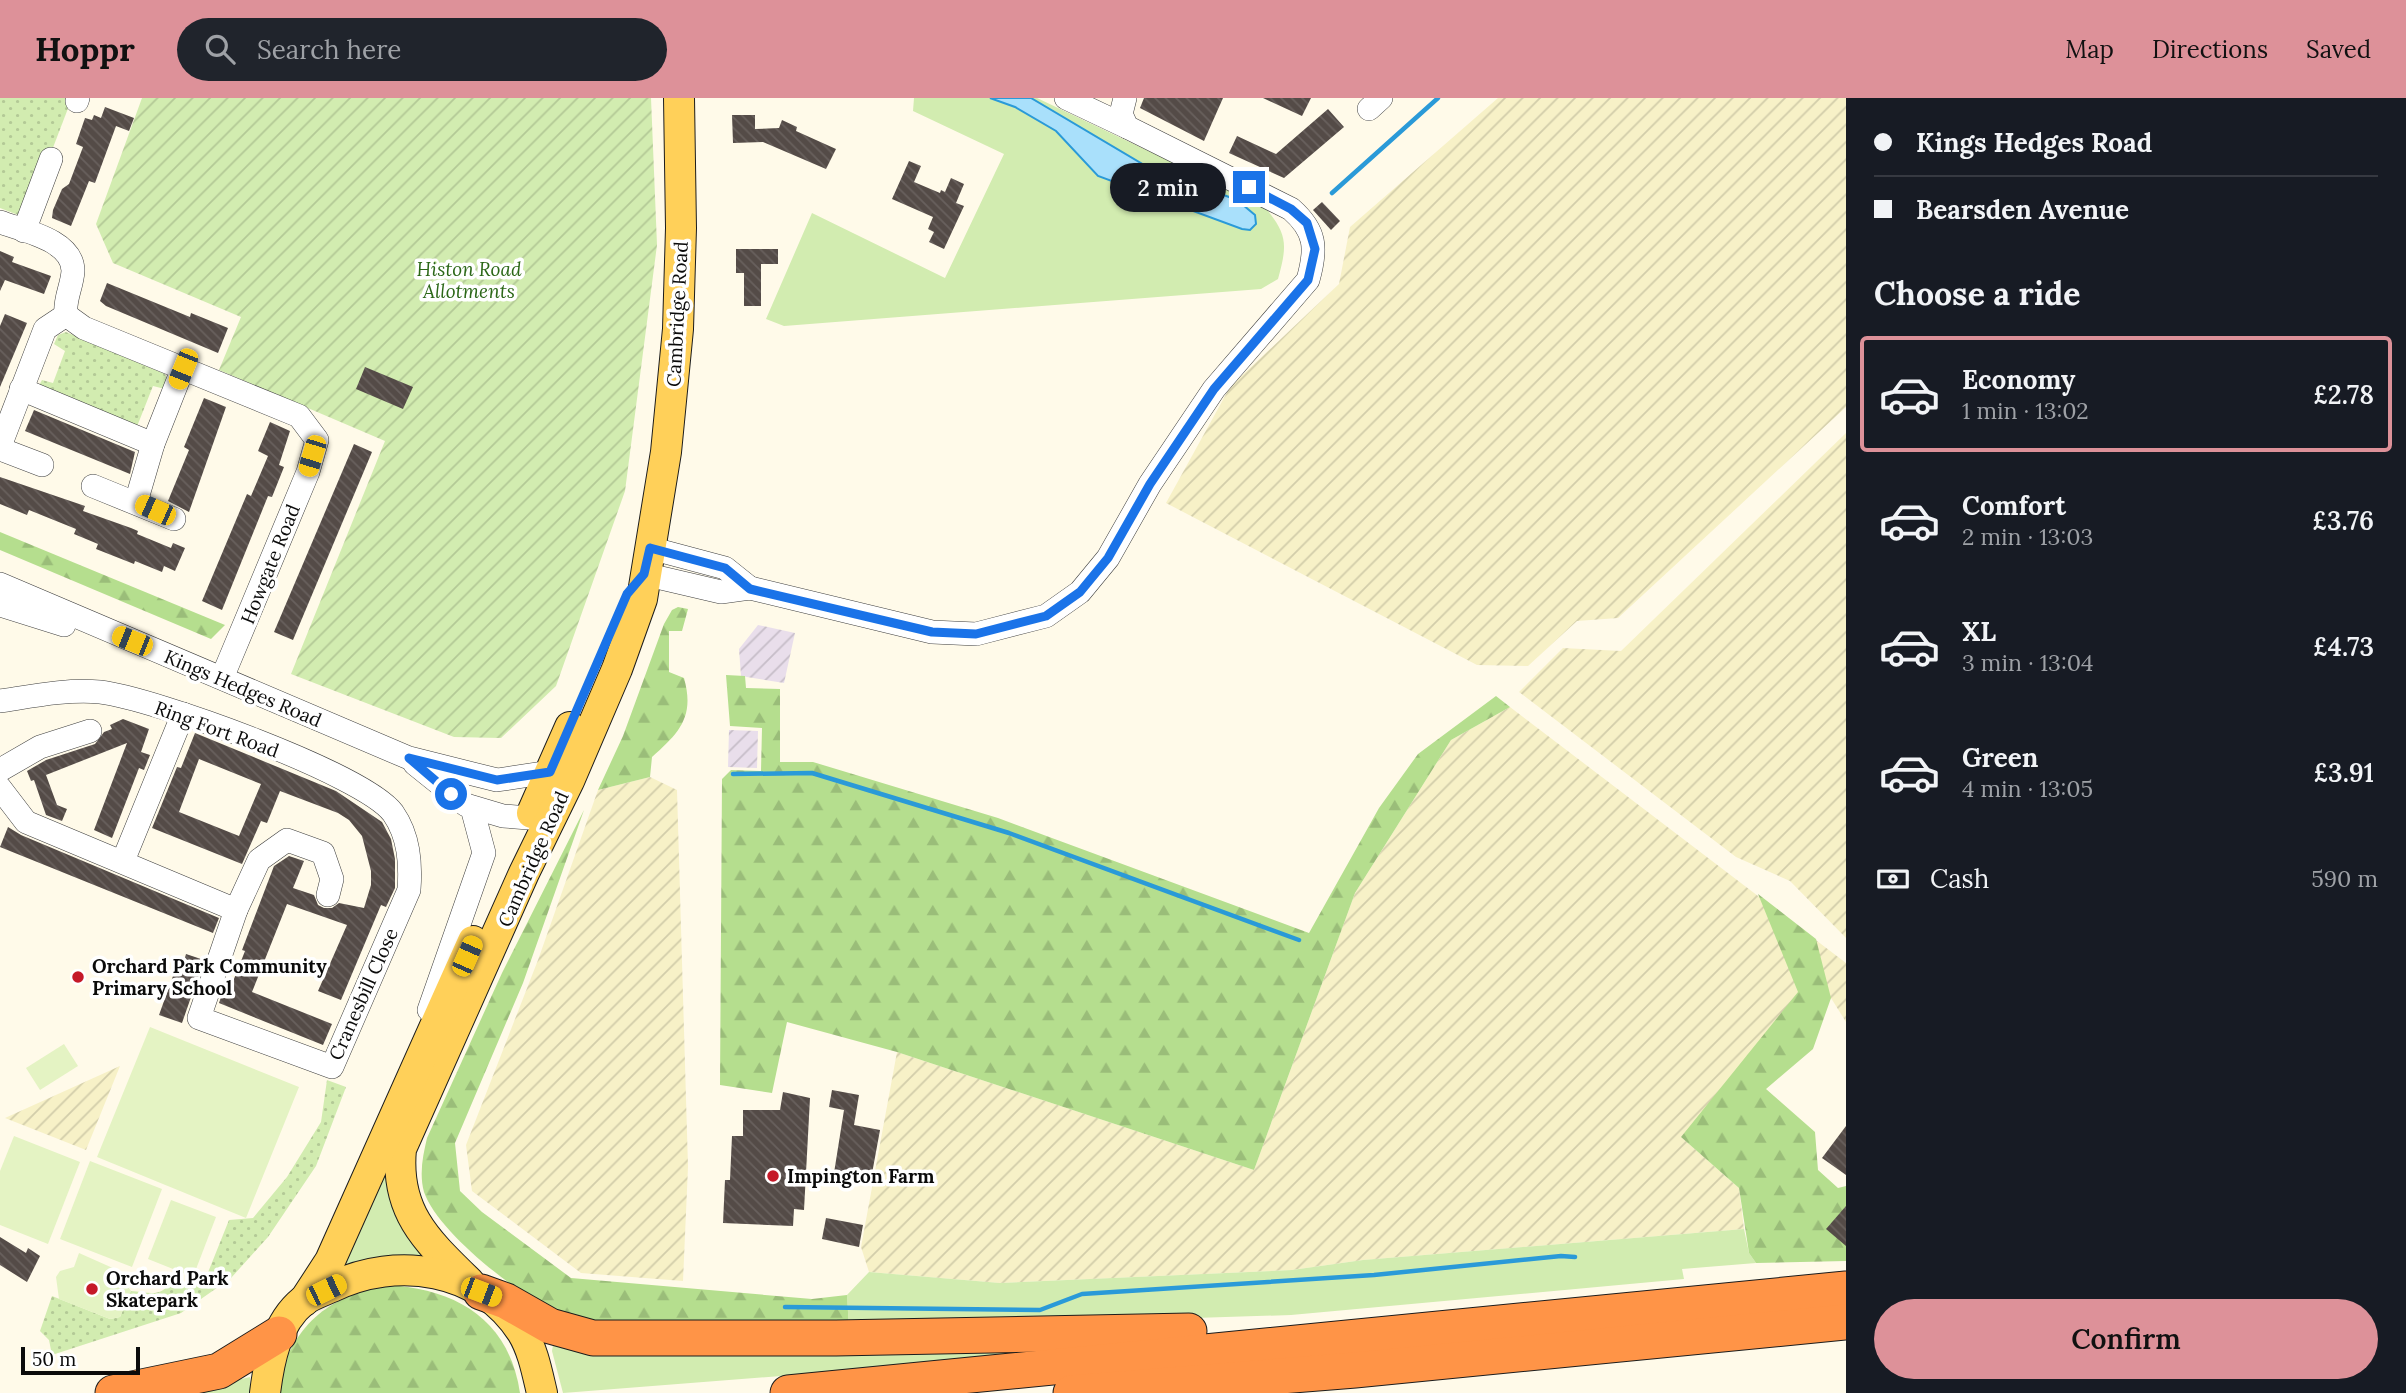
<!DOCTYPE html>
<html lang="en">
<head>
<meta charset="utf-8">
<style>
	body { margin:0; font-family:Lora,serif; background:#20242c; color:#f1f3f6; height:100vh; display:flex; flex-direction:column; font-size:26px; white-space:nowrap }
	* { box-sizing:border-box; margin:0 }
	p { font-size:23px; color:#9ea1a6 }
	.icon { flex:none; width:38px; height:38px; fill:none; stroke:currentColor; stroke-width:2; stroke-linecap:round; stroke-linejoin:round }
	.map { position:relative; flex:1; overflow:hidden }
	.side { display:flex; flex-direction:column; background:#171b24; width:560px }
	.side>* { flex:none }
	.top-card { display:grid; align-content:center; height:154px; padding:0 28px; background:#171b24 }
	.scale { position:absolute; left:21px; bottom:18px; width:119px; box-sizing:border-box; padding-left:7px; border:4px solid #0b0b0b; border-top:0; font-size:19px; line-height:24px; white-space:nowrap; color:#0b0b0b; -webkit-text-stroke:5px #fff; paint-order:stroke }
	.end { position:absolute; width:32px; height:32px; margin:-16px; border:9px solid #1a73e8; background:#fff; box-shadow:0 0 0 4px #fff }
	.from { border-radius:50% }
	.bubble { position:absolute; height:49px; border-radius:24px; background:#171b24; box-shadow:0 2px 5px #0004; font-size:23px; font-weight:600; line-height:49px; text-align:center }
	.car { position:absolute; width:21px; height:42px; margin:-21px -10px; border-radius:9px; box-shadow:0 0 5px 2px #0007; background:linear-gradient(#f5c518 24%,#345 0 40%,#f5c518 0 76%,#345 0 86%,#f5c518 0) }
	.top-card b { display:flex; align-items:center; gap:24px; height:66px; font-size:26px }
	.top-card b+b { border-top:2px solid #363941 }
	.top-card i { width:18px; height:18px; background:#f1f3f6 }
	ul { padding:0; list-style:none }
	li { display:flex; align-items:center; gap:21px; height:116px; margin:0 14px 10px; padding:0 14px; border:4px solid transparent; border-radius:7px }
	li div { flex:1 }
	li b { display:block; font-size:26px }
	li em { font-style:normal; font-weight:600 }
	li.current { border-color:#dd9199 }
	li>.icon { width:63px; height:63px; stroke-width:1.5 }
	h2 { padding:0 28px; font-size:32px; line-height:84px }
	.pay { display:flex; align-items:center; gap:18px; height:77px; padding:0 28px; font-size:26px }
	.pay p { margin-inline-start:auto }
	.cta { display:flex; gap:14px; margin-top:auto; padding:14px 28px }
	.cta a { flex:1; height:80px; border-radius:42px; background:#dd9199; color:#111; font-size:28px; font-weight:600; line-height:80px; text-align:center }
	header { display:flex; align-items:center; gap:42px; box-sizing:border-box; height:98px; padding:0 35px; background:#dd9199; color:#111 }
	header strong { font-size:33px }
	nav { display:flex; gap:38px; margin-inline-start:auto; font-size:24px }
	.search { width:490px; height:63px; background:#20242c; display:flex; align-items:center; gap:18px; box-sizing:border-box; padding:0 24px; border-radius:38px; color:#9ea1a6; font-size:26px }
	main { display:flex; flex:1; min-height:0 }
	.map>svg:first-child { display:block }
</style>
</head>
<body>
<header>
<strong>Hoppr</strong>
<div class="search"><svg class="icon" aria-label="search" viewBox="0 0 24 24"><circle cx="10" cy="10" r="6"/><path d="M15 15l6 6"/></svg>Search here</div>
<nav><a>Map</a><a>Directions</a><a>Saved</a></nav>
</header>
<main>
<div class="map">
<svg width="1846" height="1295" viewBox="0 0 1846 1295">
	<defs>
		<pattern id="industrial-furrows" width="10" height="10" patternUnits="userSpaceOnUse" patternTransform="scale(1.75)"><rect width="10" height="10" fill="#e9deeb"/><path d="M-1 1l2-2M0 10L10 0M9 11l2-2" fill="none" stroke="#c6bdc8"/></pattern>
		<pattern id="farmland-furrows" width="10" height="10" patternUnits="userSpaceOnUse" patternTransform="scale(1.75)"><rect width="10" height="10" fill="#f7f1c7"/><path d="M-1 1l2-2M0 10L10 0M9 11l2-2" fill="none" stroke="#d2cdaa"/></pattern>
		<pattern id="forest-firs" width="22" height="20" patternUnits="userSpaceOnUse" patternTransform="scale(1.75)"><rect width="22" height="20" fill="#b5de8e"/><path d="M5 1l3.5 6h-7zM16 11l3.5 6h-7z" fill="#9abd79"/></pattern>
		<pattern id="park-dots" width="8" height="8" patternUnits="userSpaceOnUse" patternTransform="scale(1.75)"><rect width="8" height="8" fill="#d2ecb0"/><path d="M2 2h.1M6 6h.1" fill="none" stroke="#b3c996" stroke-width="1.8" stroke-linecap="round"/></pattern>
		<pattern id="garden-furrows" width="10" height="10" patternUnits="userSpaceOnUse" patternTransform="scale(1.75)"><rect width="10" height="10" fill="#d2ecb0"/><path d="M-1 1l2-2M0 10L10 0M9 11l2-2" fill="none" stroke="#b3c996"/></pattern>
		<pattern id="building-back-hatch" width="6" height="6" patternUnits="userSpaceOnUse" patternTransform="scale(1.75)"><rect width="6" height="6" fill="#544b47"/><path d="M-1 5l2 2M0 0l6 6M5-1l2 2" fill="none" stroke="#68605d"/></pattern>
	</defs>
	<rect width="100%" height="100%" fill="#fffae9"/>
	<g fill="url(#industrial-furrows)">
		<polygon points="758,527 795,535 784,585 741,578 739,551"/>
		<polygon points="729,632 758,633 757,670 728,669"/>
	</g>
	<g fill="url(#farmland-furrows)">
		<polygon points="1498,0 1846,0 1846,309 1618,520 1577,523 1528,568 1477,567 1166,405 1230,289 1339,186 1350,129"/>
		<polygon points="1846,335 1846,840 1790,783 1736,759 1519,594 1563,550 1621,553"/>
		<polygon points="1510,609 1846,865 1846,924 1831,900 1681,1039 1739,1090 1744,1131 1363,1162 1292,1172 1000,1185 869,1174 861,1149 897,954 1254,1072 1355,795 1451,642"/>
		<polygon points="650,679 677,692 688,1069 683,1183 581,1175 472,1093 466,1047 538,862 598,692"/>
		<polygon points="120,968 86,1052 5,1020"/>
	</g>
	<g fill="#d2ecb0">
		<path d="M914,0h123l227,108c23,28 24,37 14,73l-17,10 -477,37 -18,-7 46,-106 133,65 59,-124 -91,-43z"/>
		<polygon points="395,1037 442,1168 335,1178"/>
		<polygon points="1744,1131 1749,1155 1756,1165 1682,1171 1684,1181 1291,1217 849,1231 847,1197 869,1174 1000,1185 1292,1172 1363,1162"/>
		<polygon points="554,1241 1097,1249 1064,1256 563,1295 552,1253"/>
		<polygon points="250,1279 250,1295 182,1295"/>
	</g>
	<g fill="url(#forest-firs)">
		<polygon points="0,434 225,527 211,541 0,452"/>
		<path d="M678,509l10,2 -6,22h-13v41l15,6c11,39 -5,55 -32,79l-2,20 -52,13 25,-54 41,-112 8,-14z"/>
		<polygon points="726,577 745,578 746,590 780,591 780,664 813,664 998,720 1309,835 1379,710 1418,656 1496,598 1510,609 1451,642 1355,795 1254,1072 897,954 787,924 772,995 720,987 722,681 731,672 761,673 762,630 730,628"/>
		<path d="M584,712l-61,173 -68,160 5,48 22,21 89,66 241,21 35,-4 2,34 -249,-3c-11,-2 -22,-4 -32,-8 -42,-17 -129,-83 -144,-126 -5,-18 -1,-37 3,-54l75,-165z"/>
		<polygon points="1758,796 1816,841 1831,900 1813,951 1766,991 1815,1034 1818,1072 1838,1090 1846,1088 1846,1163 1756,1165 1749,1155 1739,1090 1681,1039 1798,894"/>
		<path d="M387,1187c69,4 122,34 133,108h-247c21,-65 45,-93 114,-108z"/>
	</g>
	<g fill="url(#park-dots)">
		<polygon points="0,0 72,0 26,120 0,110"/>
		<polygon points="66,234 165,276 167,281 165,291 153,288 136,331 37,291 42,282 53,285 65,253 54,246 58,237"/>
		<path d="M327,982l19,7 -30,79 -48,71 -37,41 -50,35 -129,42 -3,-15 -9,-9 12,-35 58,23 10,-2 11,-26c17,1 31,8 40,-11l18,6 16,-6 24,-60 24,-2 34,-41 34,-55z"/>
	</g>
	<polygon fill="url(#garden-furrows)" points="142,0 651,0 657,147 625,393 556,588 501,640 454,639 291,576 385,343 219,272 241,219 113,165 96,126"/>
	<g fill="#e4f3c3">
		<polygon points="150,929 299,989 246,1120 97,1059"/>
		<polygon points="64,946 78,968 40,992 26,970"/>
		<polygon points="14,1038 80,1064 48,1146 0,1127 0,1073"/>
		<polygon points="90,1063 162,1091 132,1169 60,1141"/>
		<polygon points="171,1102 216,1119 193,1179 148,1161"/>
		<polygon points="79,1155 115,1171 131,1193 120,1219 110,1221 59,1201 56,1179 60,1173 74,1169"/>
	</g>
	<polygon fill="#a9e0fb" stroke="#2a9ad8" stroke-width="2" points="990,0 1031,0 1146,68 1237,102 1255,117 1256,126 1250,132 1242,131 1098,78 1056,33 1015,9"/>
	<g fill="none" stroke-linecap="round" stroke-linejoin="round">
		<g stroke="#2a9ad8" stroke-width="4.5">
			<polyline points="1332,95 1438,0"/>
			<polyline points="733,676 812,675 1009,735 1299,842"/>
			<polyline points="785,1209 1040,1212 1082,1196 1374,1177 1561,1158 1575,1159"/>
		</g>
	</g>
	<g fill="url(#building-back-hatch)" fill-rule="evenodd">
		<polygon points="1144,0 1223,0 1204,43 1140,10"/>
		<polygon points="1263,0 1311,0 1302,18"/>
		<polygon points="105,9 134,20 129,33 116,28 95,85 89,83 71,128 52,120 53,112 62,91 69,86 83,49 76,46 85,20 92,22 94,17 101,20"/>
		<polygon points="1328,11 1344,29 1284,80 1229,55 1237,38 1276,56"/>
		<polygon points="732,17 755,17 755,31 779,30 782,22 797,29 796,33 836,51 826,71 763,44 733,45"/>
		<polygon points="909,63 921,68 914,84 940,95 941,92 945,94 951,80 964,86 956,105 964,108 944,151 929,144 934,134 928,131 933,119 892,101"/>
		<polygon points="1322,104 1340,123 1331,132 1313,112"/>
		<polygon points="736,151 778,151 778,166 761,166 761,208 744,208 744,175 736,175"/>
		<polygon points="0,153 14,159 12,164 51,178 44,196 5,182 0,193"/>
		<polygon points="107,185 190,219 191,215 228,230 218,255 106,208 100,203"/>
		<polygon points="5,216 27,225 0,289 0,228"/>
		<polygon points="365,269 413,289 403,311 356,291"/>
		<polygon points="204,300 226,309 189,414 168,403 189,352 184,349"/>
		<polygon points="34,312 135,354 130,376 25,333"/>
		<polygon points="270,324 290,333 279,367 284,369 272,399 268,398 222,512 202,503 247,396 251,398 268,358 258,353"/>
		<polygon points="354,346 372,354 293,542 274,534"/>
		<polygon points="0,379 85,408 83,413 131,430 138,433 137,436 171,450 173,445 185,450 175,473 164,468 162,474 135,463 134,466 96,451 98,446 74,436 76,431 29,412 27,417 0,406"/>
		<polygon points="123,621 149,631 141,654 150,657 144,672 139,670 112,740 94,732 127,645 46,677 57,707 67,711 62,723 46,717 34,682 31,683 27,673 46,662 95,646 104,634 112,631 110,627"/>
		<path d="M195,635l141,58 46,31 9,17 4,20v29l-9,19 -5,-2 -40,95 -23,-9 29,-66 -60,-21 -35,88 80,32 -9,21 -104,-42 7,-21 6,2 13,-33 -3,-1 32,-84 15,-10 15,5 -11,27 21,7 4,10 6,3h8l7,-5 25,5 7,-23v-14l-9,-35 -13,-16 -11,-7 -58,-22 -13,32 -6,-2 -19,43 -90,-36 25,-61 4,1zM199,661l62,25 -22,52 -60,-24z"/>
		<polygon points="8,729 21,737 219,820 213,835 0,749"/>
		<polygon points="186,856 204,862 182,925 159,917 178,864 183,866"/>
		<polygon points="832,992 859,997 854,1027 880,1032 871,1081 834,1075 844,1012 829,1009"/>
		<polygon points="783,994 810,1000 804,1112 794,1111 793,1128 723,1125 725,1082 730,1082 732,1038 743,1038 743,1012 780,1012"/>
		<polygon points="1846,1028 1846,1077 1822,1060"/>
		<polygon points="1846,1108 1846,1148 1826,1131"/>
		<polygon points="826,1120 863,1127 859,1149 822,1141"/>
		<polygon points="0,1139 26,1155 28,1150 40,1158 27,1184 0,1167"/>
	</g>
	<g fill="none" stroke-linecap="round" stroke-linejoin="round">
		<defs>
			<g id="minor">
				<polyline points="1066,0 1127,29"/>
				<polyline points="77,3 78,0"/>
				<polyline points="1369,11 1381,0"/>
				<path d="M0,124c24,9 73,18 73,49 -1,16 -9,28 -7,44"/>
				<polyline points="24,133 51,61"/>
				<polyline points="66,217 84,230 299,318 317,342 308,374 222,580"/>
				<polyline points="21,291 153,346"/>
				<polyline points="0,348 45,231 66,217"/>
				<polyline points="0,351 42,367"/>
				<polyline points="93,388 174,421"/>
				<polyline points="136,404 153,346 183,270"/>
				<polyline points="650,450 725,470 750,490"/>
				<path d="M644,476l77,18 29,-4 182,44 44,2 70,-18 34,-24 28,-34 42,-74 64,-95 94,-109c9,-32 8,-49 -17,-71l-164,-82 -6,-13 4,-16"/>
				<polyline points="0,486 409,660 497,682 550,674"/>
				<polyline points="0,507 64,527"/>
				<path d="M0,603c33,-5 67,-12 100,-9 53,6 264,82 293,121 16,23 18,50 16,77l-77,177 -133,-49 37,-108 -210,-88 -26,-34"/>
				<polyline points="415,666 466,707 503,718 529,720 546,709"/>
				<polyline points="0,672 40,649 90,633"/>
				<polyline points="123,763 183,616"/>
				<polyline points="236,812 259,762 287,742 323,755 332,781 328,797"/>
				<polyline points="429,912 484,755 472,710"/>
			</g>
			<g id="major">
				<polyline points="532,715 570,629"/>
				<path d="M469,1184c-42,-41 -74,-70 -68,-133l123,-276 45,-92 48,-112 25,-70 24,-147 12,-123 3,-101 -2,-130"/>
				<polyline points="304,1203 330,1163 473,843"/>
				<path d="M265,1295c4,-32 11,-70 38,-92 8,-6 20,-10 29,-14 65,-32 149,-19 190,45 11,18 15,40 20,61"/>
			</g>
			<g id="highway">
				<polyline points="481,1194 506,1203 550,1228 593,1240 836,1240 1189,1233"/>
				<polyline points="113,1295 219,1273 279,1236"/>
				<polyline points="788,1295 1846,1191"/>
				<polyline points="1071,1295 1355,1272 1846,1224"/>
			</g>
		</defs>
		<use href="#minor" stroke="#3e3e3e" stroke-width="24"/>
		<use href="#major" stroke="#1c1c1c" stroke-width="32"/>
		<use href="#highway" stroke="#1c1c1c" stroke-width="37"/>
		<use href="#minor" stroke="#fff" stroke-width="23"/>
		<use href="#major" stroke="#ffd059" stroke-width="30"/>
		<use href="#highway" stroke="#ff9447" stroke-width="35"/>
	</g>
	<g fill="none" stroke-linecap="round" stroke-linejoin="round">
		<polyline stroke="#1a73e8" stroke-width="9" points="451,696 409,660 497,682 550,674 627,496 644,476 650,450 725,470 750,491 932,534 976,536 1046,518 1080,494 1108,460 1150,386 1214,291 1308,182 1315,151 1307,125 1291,111 1249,89"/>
	</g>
	<g fill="#c51928" stroke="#fff" stroke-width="2.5">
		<circle cx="78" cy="879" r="7"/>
		<circle cx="773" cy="1078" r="7"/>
		<circle cx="92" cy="1191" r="7"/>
	</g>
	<g text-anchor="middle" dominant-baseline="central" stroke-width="7" stroke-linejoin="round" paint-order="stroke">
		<g font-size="19" font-style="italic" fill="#2b6717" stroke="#fff">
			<text x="469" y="171">Histon Road<tspan x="469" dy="22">Allotments</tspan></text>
		</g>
		<g font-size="19" fill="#0b0b0b" stroke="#fff">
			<text transform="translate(677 216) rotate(-87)">Cambridge Road</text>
			<text transform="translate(270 466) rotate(-68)">Howgate Road</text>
			<text transform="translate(243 590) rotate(23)">Kings Hedges Road</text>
			<text transform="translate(217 631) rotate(20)">Ring Fort Road</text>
			<text transform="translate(533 761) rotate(-66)">Cambridge Road</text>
			<text transform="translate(363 896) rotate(-66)">Cranesbill Close</text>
		</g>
		<g font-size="19" font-weight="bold" fill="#0b0b0b" stroke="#fff" text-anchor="start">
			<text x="92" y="868">Orchard Park Community<tspan x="92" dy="22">Primary School</tspan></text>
			<text x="787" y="1078">Impington Farm</text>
			<text x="106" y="1180">Orchard Park<tspan x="106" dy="22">Skatepark</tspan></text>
		</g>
	</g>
</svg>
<div class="scale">50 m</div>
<i class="end from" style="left:451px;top:696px"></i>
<i class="end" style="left:1249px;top:89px"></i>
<div class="bubble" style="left:1110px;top:65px;width:116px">2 min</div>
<i class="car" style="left:183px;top:271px;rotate:202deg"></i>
<i class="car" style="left:312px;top:358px;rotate:197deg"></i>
<i class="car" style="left:155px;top:412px;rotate:294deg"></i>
<i class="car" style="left:132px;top:543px;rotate:292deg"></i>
<i class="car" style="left:467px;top:858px;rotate:24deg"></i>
<i class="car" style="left:326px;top:1192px;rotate:64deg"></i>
<i class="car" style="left:481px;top:1194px;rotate:111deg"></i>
</div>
<section class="side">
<div class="top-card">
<b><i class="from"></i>Kings Hedges Road</b>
<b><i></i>Bearsden Avenue</b>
</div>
<h2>Choose a ride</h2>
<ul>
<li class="current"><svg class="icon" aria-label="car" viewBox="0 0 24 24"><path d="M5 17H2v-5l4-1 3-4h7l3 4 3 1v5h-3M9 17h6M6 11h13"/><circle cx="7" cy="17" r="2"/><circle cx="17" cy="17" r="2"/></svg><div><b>Economy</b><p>1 min · 13:02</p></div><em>£2.78</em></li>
<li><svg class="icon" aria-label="car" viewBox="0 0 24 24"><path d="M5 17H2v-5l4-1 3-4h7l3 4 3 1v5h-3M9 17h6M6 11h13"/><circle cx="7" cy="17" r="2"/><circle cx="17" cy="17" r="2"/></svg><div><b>Comfort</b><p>2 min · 13:03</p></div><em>£3.76</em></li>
<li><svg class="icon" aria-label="car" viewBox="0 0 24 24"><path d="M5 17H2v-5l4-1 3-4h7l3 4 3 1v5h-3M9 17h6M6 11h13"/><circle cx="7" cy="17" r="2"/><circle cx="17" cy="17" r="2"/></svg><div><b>XL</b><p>3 min · 13:04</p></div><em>£4.73</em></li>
<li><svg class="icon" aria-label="car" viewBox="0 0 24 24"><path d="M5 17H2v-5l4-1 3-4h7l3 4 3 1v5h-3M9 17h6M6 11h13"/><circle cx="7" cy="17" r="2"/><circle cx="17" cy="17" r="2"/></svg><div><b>Green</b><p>4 min · 13:05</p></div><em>£3.91</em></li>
</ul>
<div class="pay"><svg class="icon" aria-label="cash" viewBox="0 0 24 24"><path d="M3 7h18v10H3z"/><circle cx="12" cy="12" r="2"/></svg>Cash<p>590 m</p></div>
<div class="cta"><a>Confirm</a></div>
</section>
</main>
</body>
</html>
